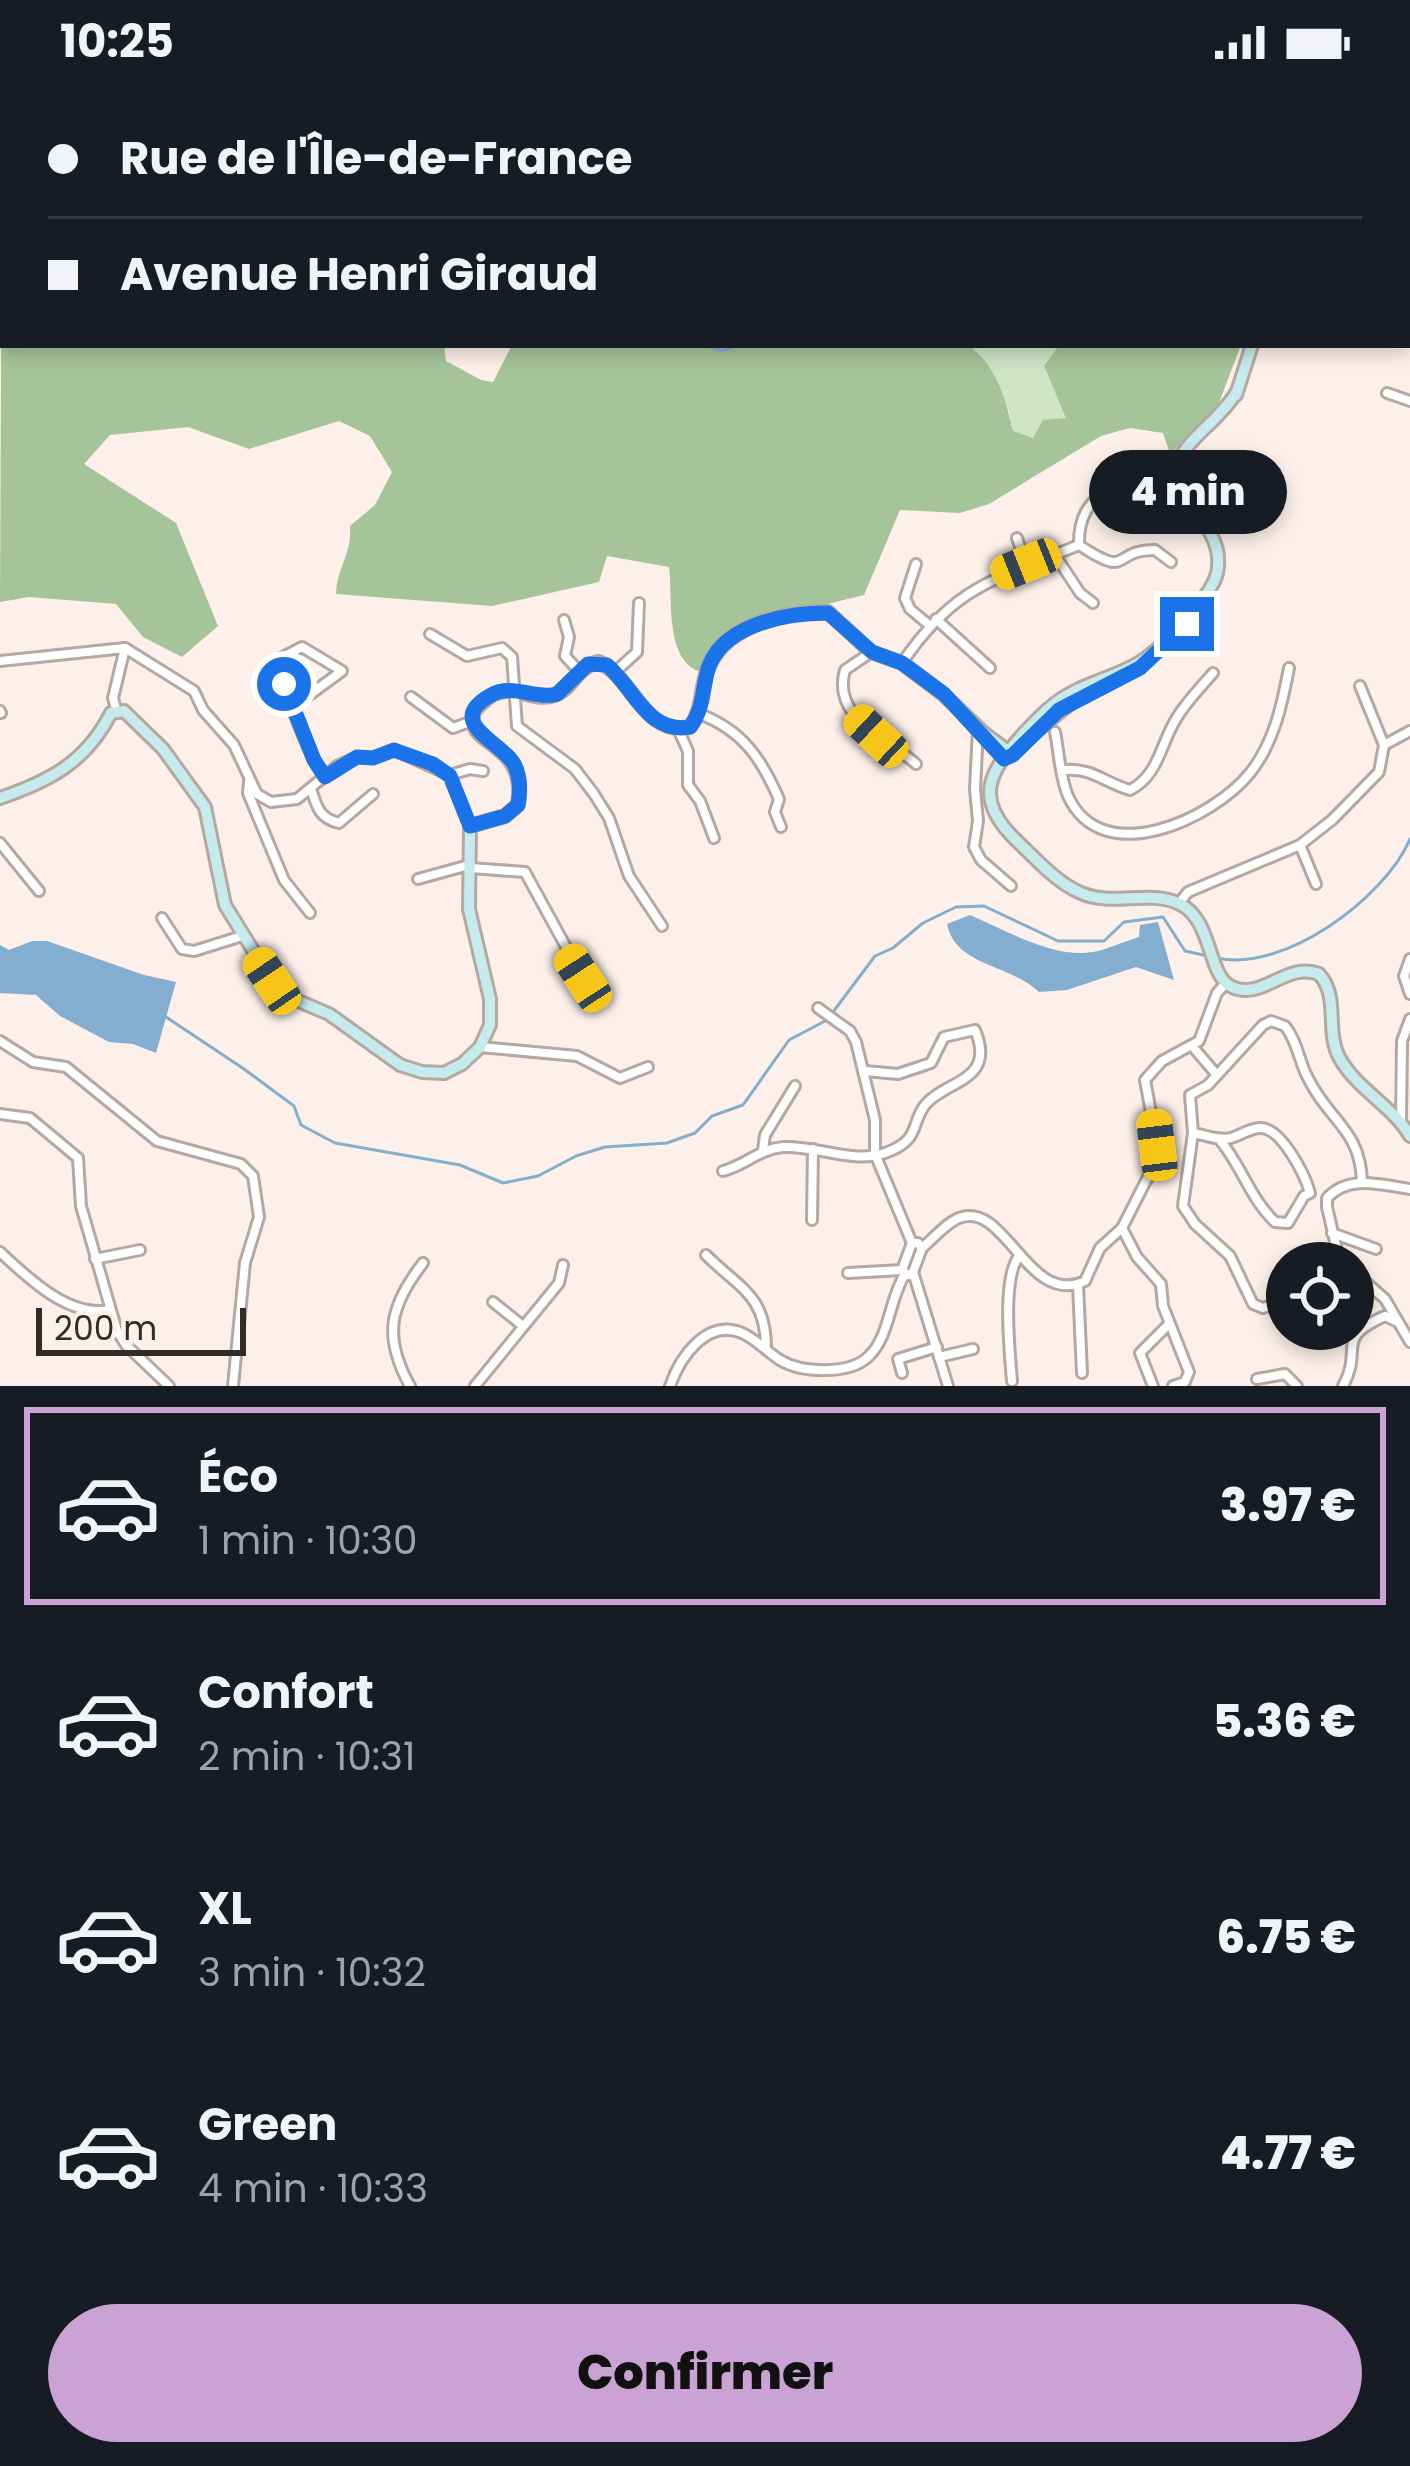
<!DOCTYPE html>
<html lang="fr">
<head>
<meta charset="utf-8">
<style>
	body { margin:0; font-family:Poppins,sans-serif; background:#20242c; color:#f1f3f6; height:100vh; display:flex; flex-direction:column; font-size:45px; white-space:nowrap }
	* { box-sizing:border-box; margin:0 }
	p { font-size:39px; color:#9ea1a6 }
	.icon { flex:none; width:66px; height:66px; fill:none; stroke:currentColor; stroke-width:2; stroke-linecap:round; stroke-linejoin:round }
	.map { position:relative; height:1302px; overflow:hidden }
	.details { display:flex; flex-direction:column; background:#171b24; flex:1 }
	.details>* { flex:none }
	.top-card { position:absolute; left:0px; top:0px; width:1410px; height:264px; box-shadow:0 6px 18px #0003; display:grid; align-content:center; height:264px; padding:0 48px; background:#171b24 }
	.buttons { position:absolute; left:1266px; top:1158px; display:grid; gap:24px }
	.buttons a { display:grid; place-items:center; width:108px; height:108px; border-radius:50%; background:#171b24; box-shadow:0 6px 18px #0003; font-size:60px }
	.scale { position:absolute; left:36px; bottom:30px; width:210px; box-sizing:border-box; padding-left:12px; border:6px solid #322c29; border-top:0; font-size:33px; line-height:42px; white-space:nowrap; color:#322c29; -webkit-text-stroke:9px #fdf0ea; paint-order:stroke }
	.end { position:absolute; width:54px; height:54px; margin:-27px; border:15px solid #1a73e8; background:#fff; box-shadow:0 0 0 6px #fff }
	.from { border-radius:50% }
	.bubble { position:absolute; height:84px; border-radius:42px; background:#171b24; box-shadow:0 6px 18px #0003; font-size:39px; font-weight:800; line-height:84px; text-align:center }
	.car { position:absolute; width:36px; height:72px; margin:-36px -18px; border-radius:15px; box-shadow:0 0 9px 3px #0007; background:linear-gradient(#f5c518 24%,#345 0 40%,#f5c518 0 76%,#345 0 86%,#f5c518 0) }
	.top-card b { display:flex; align-items:center; gap:42px; height:114px; font-size:45px }
	.top-card b+b { border-top:3px solid #363941 }
	.top-card i { width:30px; height:30px; background:#f1f3f6 }
	ul { padding:21px 0 0; list-style:none }
	li { display:flex; align-items:center; gap:36px; height:198px; margin:0 24px 18px; padding:0 24px; border:6px solid transparent; border-radius:0px }
	li div { flex:1 }
	li b { display:block; font-size:45px }
	li em { font-style:normal; font-weight:800 }
	li.selected { border-color:#caa2d3 }
	li>.icon { width:108px; height:108px; stroke-width:1.5 }
	.cta { display:flex; gap:24px; margin-top:auto; padding:24px 48px }
	.cta a { flex:1; height:138px; border-radius:72px; background:#caa2d3; color:#111; font-size:48px; font-weight:800; line-height:138px; text-align:center }
	.status { display:flex; justify-content:space-between; align-items:center; height:84px; padding:0 60px; background:#171b24; direction:ltr }
	.status svg { height:33px; fill:currentColor }
	.map>svg:first-child { display:block }
</style>
</head>
<body>
<div class="status"><b>10:25</b><svg viewBox="0 0 49 12"><path d="M0 12V9h3v3zM5 12V6h3v6zM10 12V3h3v9zM15 12V0h3v12zM26 1h20v11H26zM47 4h2v5h-2z"/></svg></div>
<div class="map">
<svg width="1410" height="1302" viewBox="0 0 1410 1302">
	<rect width="100%" height="100%" fill="#fdf0ea"/>
	<polygon fill="#cee5c5" points="968,261 1059,261 1044,283 1067,334 1034,354 1013,348 1009,327 977,267"/>
	<path fill="#a5c499" d="M2,90l1,171h441l2,16 35,19 12,2 19,-37h456c28,19 38,55 45,86l20,7 10,-18 23,-2 -22,-52 15,-21h182l-24,63 -47,46 -7,-21 -33,-5 -29,8 -112,68 -29,9 -60,-3 -36,85 -122,30 -25,18 -16,29c-37,-11 -28,-75 -32,-105l-62,-11 -8,26 -107,24 -156,-12c1,-27 16,-39 14,-68l25,-21 17,-33 -22,-36 -31,-15 -90,28 -61,-22 -78,8 -26,29 92,59 42,103 -36,31 -39,-20 -27,-33 -87,-7 -29,5z"/>
	<g fill="#83aed0">
		<path d="M970,831c38,16 90,48 132,35 12,-4 24,-9 37,-13l1,-12 18,-3 16,58 -38,-13 -69,23 -28,2c-29,-28 -84,-26 -92,-68z"/>
		<polygon points="32,857 47,857 144,891 176,898 156,969 133,960 109,958 60,932 36,911 0,909 0,861 9,866"/>
	</g>
	<g fill="none" stroke-linecap="round" stroke-linejoin="round">
		<g stroke="#83aed0" stroke-width="3">
			<polyline points="1221,3 1225,0"/>
			<polyline points="706,261 722,267 738,261"/>
			<polyline points="766,261 772,261"/>
			<path d="M1217,874c67,15 168,-60 193,-119"/>
			<polyline points="833,928 875,872 893,864 923,839 956,823 984,822 1058,857 1104,857 1124,838 1163,833 1185,867 1208,872"/>
			<polyline points="166,933 244,985 294,1022 301,1041 335,1059 460,1081 503,1099 538,1092 576,1072 605,1063 667,1059 695,1049 712,1032 743,1021 789,956 827,936"/>
		</g>
		<defs>
			<g id="street">
				<polyline points="535,0 540,3"/>
				<polyline points="818,0 820,3"/>
				<polyline points="1382,0 1384,3"/>
				<polyline points="421,3 425,0"/>
				<polyline points="1407,13 1410,13"/>
				<polyline points="1407,77 1410,76"/>
				<polyline points="1407,241 1410,241"/>
				<polyline points="1387,309 1410,317"/>
				<polyline points="1017,454 1026,480"/>
				<path d="M1079,461c53,35 31,5 76,5l16,12"/>
				<path d="M1079,461c-1,-51 34,-48 44,-83"/>
				<polyline points="1055,471 1080,509 1093,519"/>
				<polyline points="916,480 905,514 910,525 929,541"/>
				<polyline points="936,535 990,584"/>
				<polyline points="564,536 569,553 565,572 578,586"/>
				<polyline points="430,550 467,572 502,564 512,573 517,642 575,685 594,710 609,734 629,792 662,842"/>
				<path d="M870,569l-25,17c-14,48 42,68 71,94"/>
				<polyline points="0,577 125,564 194,607 203,626 234,661 257,710 271,718 297,715 337,682 357,673 373,674 394,666 450,691 470,742"/>
				<path d="M902,579c53,-78 94,-84 177,-118"/>
				<polyline points="615,588 637,568 639,519"/>
				<polyline points="411,613 453,644 472,637"/>
				<path d="M293,623l49,-36 -40,-24 -27,14c15,39 27,82 50,116"/>
				<polyline points="116,625 113,614 125,564"/>
				<polyline points="0,627 1,629"/>
				<path d="M700,630c43,17 61,44 79,85l-4,13 6,15"/>
				<polyline points="678,645 688,667 688,701 700,717 714,754"/>
				<polyline points="978,645 975,705 978,737 974,763 981,776 1011,802"/>
				<path d="M1055,648c4,19 5,46 13,64 34,75 145,23 182,-23 24,-30 32,-68 39,-105"/>
				<polyline points="1384,661 1410,647"/>
				<path d="M1064,686c27,-3 41,13 66,20 29,-15 30,-45 46,-71 10,-17 24,-31 37,-46"/>
				<polyline points="450,691 470,685 483,687"/>
				<polyline points="249,698 248,709 284,796 310,829"/>
				<path d="M311,705c6,18 8,29 28,34l34,-29"/>
				<polyline points="0,759 39,807"/>
				<polyline points="1300,761 1316,800"/>
				<polyline points="471,784 525,788 583,894"/>
				<polyline points="418,795 469,781"/>
				<polyline points="1179,819 1188,808 1300,761 1332,736 1379,688 1384,661 1360,602"/>
				<polyline points="162,834 182,865 194,867 242,852"/>
				<polyline points="1410,875 1404,892 1410,910"/>
				<polyline points="818,924 850,947 856,958 875,1036 875,1070 912,1159"/>
				<polyline points="0,957 33,978 66,983 157,1057 241,1080 253,1092 259,1133 245,1179 233,1302"/>
				<polyline points="480,963 577,972 620,994 648,983"/>
				<polyline points="1193,963 1216,990"/>
				<polyline points="0,1030 30,1034 78,1074 81,1122 117,1247 126,1261 169,1302"/>
				<polyline points="1401,1038 1402,957 1410,935"/>
				<path d="M1193,1049c13,2 25,8 38,5 9,-3 18,-9 28,-10 22,-2 46,47 51,65l-6,3 -16,27 -13,-1c-26,-25 -33,-56 -56,-83"/>
				<polyline points="763,1066 765,1051 795,1002"/>
				<path d="M723,1087c23,-6 36,-22 60,-24 33,-2 69,17 102,6 36,-13 25,-28 40,-48 20,-25 72,-23 50,-75l-31,7 -13,26 -33,11 -33,-3"/>
				<polyline points="812,1136 813,1065"/>
				<polyline points="1122,1144 1137,1173 1161,1200 1163,1222 1189,1288 1185,1298 1173,1302"/>
				<polyline points="1332,1149 1376,1165"/>
				<polygon points="912,1159 918,1159 922,1164 912,1191 908,1191 902,1186"/>
				<path d="M922,1164c11,-9 24,-25 37,-30 47,-18 69,90 126,63l15,-33 22,-20 33,-65 2,-18 -12,-65 17,-19 37,-20 18,-48 9,-10"/>
				<path d="M0,1168c28,26 69,66 109,58"/>
				<path d="M706,1171c33,33 60,40 60,93"/>
				<polyline points="95,1175 140,1166"/>
				<path d="M1340,1179l-13,-56v-9c22,-24 54,-13 83,-9"/>
				<polyline points="1353,1187 1385,1215 1410,1258"/>
				<polyline points="913,1188 948,1302"/>
				<polyline points="848,1189 902,1186"/>
				<polyline points="1078,1201 1082,1289"/>
				<path d="M1287,1216l-24,8 -10,-4 -23,-48 -35,-32 -12,-18 10,-73 -3,-38 18,-10 55,-60 8,-4 14,5c13,16 14,37 24,54 21,42 52,50 53,103"/>
				<polyline points="493,1218 523,1242"/>
				<polyline points="939,1273 973,1265"/>
				<polyline points="902,1289 898,1275 937,1263"/>
				<polyline points="1257,1295 1285,1290 1297,1302"/>
				<path d="M1012,1297c-2,-28 -11,-105 8,-126"/>
				<path d="M410,1302c-27,-49 -21,-79 13,-123"/>
				<polyline points="475,1302 559,1199 563,1181"/>
				<path d="M670,1302c10,-29 37,-68 72,-53 14,6 25,19 38,27 21,13 69,15 88,-3 22,-20 21,-58 37,-83"/>
				<polyline points="1153,1302 1140,1269 1169,1240"/>
				<path d="M1343,1302c21,-38 -10,-47 42,-70l13,6"/>
			</g>
			<g id="secondary">
				<polyline points="947,0 948,3"/>
				<path d="M1236,309c-17,28 -47,43 -60,72 -2,38 51,62 41,108 -5,23 -57,77 -77,89 -21,13 -46,19 -67,30 -20,10 -34,25 -49,41 -36,40 -51,66 -7,108 19,18 40,42 64,52 32,14 68,-4 99,11 33,16 27,72 52,83 30,14 55,-26 87,-13 21,23 6,56 20,83 17,32 53,48 71,79"/>
				<polyline points="1236,311 1252,261"/>
				<polyline points="1030,652 1076,615"/>
				<path d="M0,714c50,-17 86,-36 111,-85l13,-2 39,38 42,58 20,98 47,76 24,19 33,14 71,51 22,7 22,1 18,-9 18,-17 10,-22v-26l-21,-90 1,-83 35,-10 13,-11c10,-61 -47,-59 -45,-86 0,-9 4,-11 9,-16 28,-27 46,1 73,-8 19,-7 21,-29 44,-33 35,16 44,74 91,65 15,-20 9,-42 20,-63 20,-41 76,-52 118,-52l43,40 31,11 41,31 42,40 23,17"/>
			</g>
		</defs>
		<use href="#street" stroke="#b6a7a0" stroke-width="14"/>
		<use href="#secondary" stroke="#b6a7a0" stroke-width="16"/>
		<use href="#street" stroke="#fff" stroke-width="8"/>
		<use href="#secondary" stroke="#c5ebec" stroke-width="10"/>
	</g>
	<g fill="none" stroke-linecap="round" stroke-linejoin="round">
		<path stroke="#1a73e8" stroke-width="15" d="M284,600l30,76 11,17 32,-20 16,1 21,-8 39,14 17,12 20,50 35,-10 13,-11c2,-14 3,-26 -3,-39 -10,-23 -74,-43 -24,-71 22,-12 44,5 66,-1l31,-30 19,1c27,23 41,70 83,62 13,-17 12,-33 17,-54 11,-48 79,-60 121,-60l44,39 30,11 42,31 60,65 9,-4 46,-45 81,-42 47,-44"/>
	</g>
</svg>
<div class="buttons">
<a><svg class="icon" aria-label="locate" viewBox="0 0 24 24"><circle cx="12" cy="12" r="6"/><path d="M12 2v4M12 18v4M2 12h4M18 12h4"/></svg></a>
</div>
<div class="scale">200 m</div>
<i class="end from" style="left:284px;top:600px"></i>
<i class="end" style="left:1187px;top:540px"></i>
<div class="bubble" style="left:1089px;top:366px;width:198px">4 min</div>
<i class="car" style="left:1026px;top:480px;rotate:248deg"></i>
<i class="car" style="left:876px;top:652px;rotate:313deg"></i>
<i class="car" style="left:583px;top:894px;rotate:327deg"></i>
<i class="car" style="left:272px;top:897px;rotate:326deg"></i>
<i class="car" style="left:1157px;top:1061px;rotate:353deg"></i>
<div class="top-card">
<b><i class="from"></i>Rue de l'Île-de-France</b>
<b><i></i>Avenue Henri Giraud</b>
</div>
</div>
<section class="details">
<ul>
<li class="selected"><svg class="icon" aria-label="car" viewBox="0 0 24 24"><path d="M5 17H2v-5l4-1 3-4h7l3 4 3 1v5h-3M9 17h6M6 11h13"/><circle cx="7" cy="17" r="2"/><circle cx="17" cy="17" r="2"/></svg><div><b>Éco</b><p>1 min · 10:30</p></div><em>3.97 €</em></li>
<li><svg class="icon" aria-label="car" viewBox="0 0 24 24"><path d="M5 17H2v-5l4-1 3-4h7l3 4 3 1v5h-3M9 17h6M6 11h13"/><circle cx="7" cy="17" r="2"/><circle cx="17" cy="17" r="2"/></svg><div><b>Confort</b><p>2 min · 10:31</p></div><em>5.36 €</em></li>
<li><svg class="icon" aria-label="car" viewBox="0 0 24 24"><path d="M5 17H2v-5l4-1 3-4h7l3 4 3 1v5h-3M9 17h6M6 11h13"/><circle cx="7" cy="17" r="2"/><circle cx="17" cy="17" r="2"/></svg><div><b>XL</b><p>3 min · 10:32</p></div><em>6.75 €</em></li>
<li><svg class="icon" aria-label="car" viewBox="0 0 24 24"><path d="M5 17H2v-5l4-1 3-4h7l3 4 3 1v5h-3M9 17h6M6 11h13"/><circle cx="7" cy="17" r="2"/><circle cx="17" cy="17" r="2"/></svg><div><b>Green</b><p>4 min · 10:33</p></div><em>4.77 €</em></li>
</ul>
<div class="cta"><a>Confirmer</a></div>
</section>
</body>
</html>
